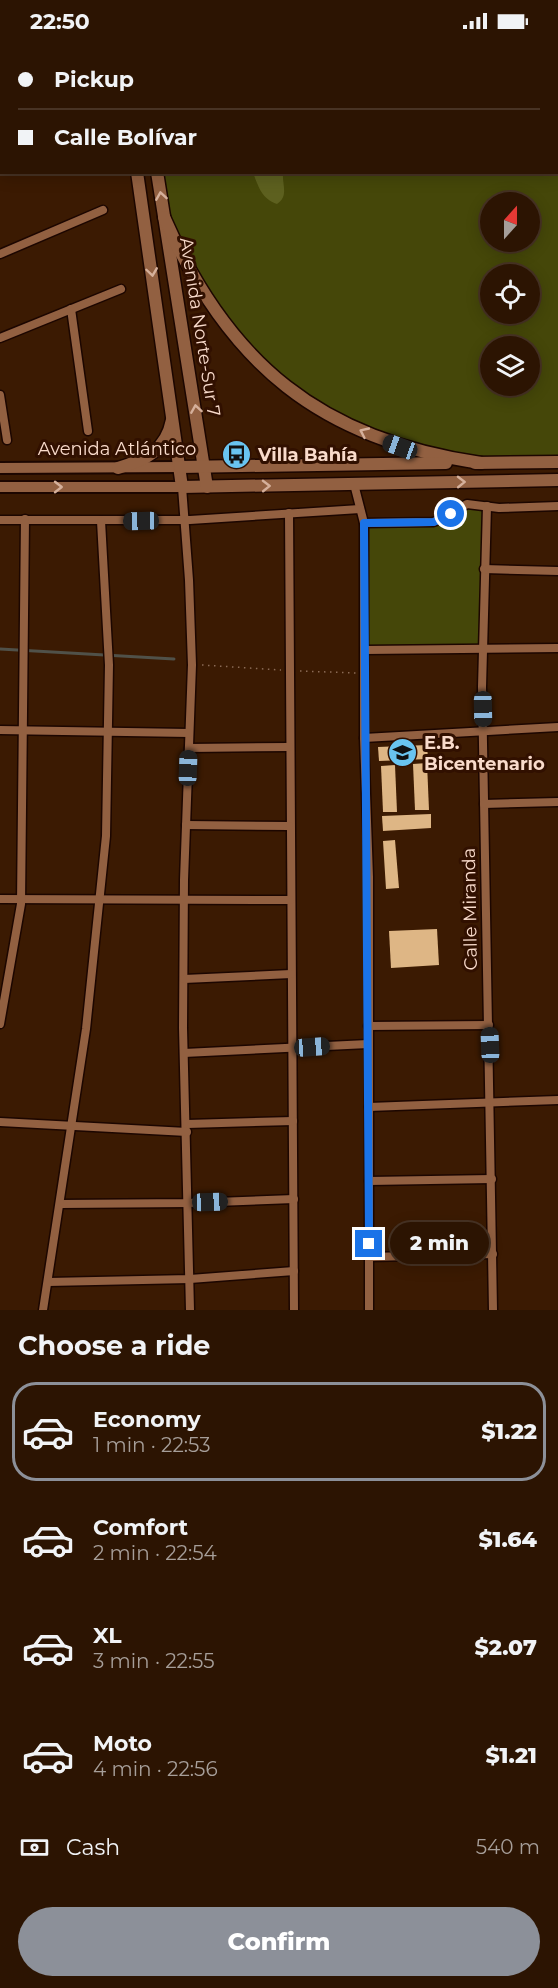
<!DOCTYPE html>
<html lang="en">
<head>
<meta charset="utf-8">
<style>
	body { margin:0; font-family:Montserrat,sans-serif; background:#341d0c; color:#f1f3f6; height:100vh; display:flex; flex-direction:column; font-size:22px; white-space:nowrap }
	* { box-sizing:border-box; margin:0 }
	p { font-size:20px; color:#a69e99 }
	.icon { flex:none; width:33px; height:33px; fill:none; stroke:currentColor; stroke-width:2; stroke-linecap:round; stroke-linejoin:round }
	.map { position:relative; height:1268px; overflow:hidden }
	.drawer { display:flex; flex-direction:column; background:#2c1402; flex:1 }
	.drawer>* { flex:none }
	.hud { position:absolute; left:0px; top:0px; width:558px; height:132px; box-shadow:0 3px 15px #0003,0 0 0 2px #483324; display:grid; align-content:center; height:132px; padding:0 18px; background:#2c1402 }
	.needle { width:39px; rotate:21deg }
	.tools { position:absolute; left:480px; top:150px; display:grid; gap:12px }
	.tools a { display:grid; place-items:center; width:60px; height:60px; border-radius:50%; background:#2c1402; box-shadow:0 3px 15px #0003,0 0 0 2px #483324; font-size:30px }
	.end { position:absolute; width:27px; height:27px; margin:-14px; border:8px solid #1a73e8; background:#fff; box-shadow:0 0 0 3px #fff }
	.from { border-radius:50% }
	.bubble { position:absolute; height:42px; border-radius:21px; background:#2c1402; box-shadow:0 3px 15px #0003,0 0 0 2px #483324; font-size:20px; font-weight:800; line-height:42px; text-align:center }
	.car { position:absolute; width:18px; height:36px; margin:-18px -9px; border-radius:8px; box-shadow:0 0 4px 2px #0007; background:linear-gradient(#222 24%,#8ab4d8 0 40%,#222 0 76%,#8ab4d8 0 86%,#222 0) }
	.hud b { display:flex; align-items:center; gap:21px; height:57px; font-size:22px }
	.hud b+b { border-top:2px solid #483324 }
	.hud i { width:15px; height:15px; background:#f1f3f6 }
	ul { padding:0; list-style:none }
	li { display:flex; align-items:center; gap:18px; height:99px; margin:0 12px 9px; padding:0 6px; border:3px solid transparent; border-radius:24px }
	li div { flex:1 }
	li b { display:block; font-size:22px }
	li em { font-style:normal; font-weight:800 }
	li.active { border-color:#8c9099 }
	li>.icon { width:54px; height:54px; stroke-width:1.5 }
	h2 { padding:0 18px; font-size:27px; line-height:72px }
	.pay { display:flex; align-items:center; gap:15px; height:66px; padding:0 18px; font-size:22px }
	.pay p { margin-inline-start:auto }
	.cta { display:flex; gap:12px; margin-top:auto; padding:12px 18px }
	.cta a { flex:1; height:69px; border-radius:36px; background:#8c9099; color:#fff; font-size:24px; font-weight:800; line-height:69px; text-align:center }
	.status { display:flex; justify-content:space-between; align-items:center; height:42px; padding:0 30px; background:#2c1402; direction:ltr }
	.status svg { height:16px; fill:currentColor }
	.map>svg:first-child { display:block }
</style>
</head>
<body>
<div class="status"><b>22:50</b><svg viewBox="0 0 49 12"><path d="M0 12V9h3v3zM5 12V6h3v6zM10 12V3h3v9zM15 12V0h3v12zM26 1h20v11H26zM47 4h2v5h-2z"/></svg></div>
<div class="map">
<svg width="558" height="1268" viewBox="0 0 558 1268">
	<rect width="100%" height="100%" fill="#3b1a02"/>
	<g fill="#454709" fill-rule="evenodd">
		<path d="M138,0h420v420l-77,1 -133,-39 -96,-68 -71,-100 -24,-83 399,-1v-128zM490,160h40v40h-40zM490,232h40v40h-40zM490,304h40v40h-40z"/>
		<polygon points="487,464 483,608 365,608 364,481 433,480 456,467"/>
	</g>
	<path fill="#5d601f" d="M253,131h30c-1,12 6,23 -6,31 -16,-6 -18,-17 -24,-31z"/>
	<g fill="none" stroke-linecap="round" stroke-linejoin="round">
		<polyline stroke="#505149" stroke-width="3" points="0,607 174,617"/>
	</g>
	<g fill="#deb685">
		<polygon points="427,703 428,717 379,719 378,705"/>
		<polygon points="427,721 429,768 415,768 413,722"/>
		<polygon points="395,723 397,770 383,770 381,724"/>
		<polygon points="431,772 431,786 383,789 382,774"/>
		<polygon points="395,798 399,846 386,847 383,799"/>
		<polygon points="437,887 439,923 391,926 389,889"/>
	</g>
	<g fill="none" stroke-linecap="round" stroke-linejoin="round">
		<defs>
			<g id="minor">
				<polyline points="0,45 2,44"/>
				<polyline points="0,127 2,127"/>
				<polyline points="0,212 103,168"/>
				<polyline points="71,267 88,389"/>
				<polyline points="0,296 121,247"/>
				<polyline points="0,353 7,398"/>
				<polyline points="354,442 364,481 364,696 369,835 369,1268"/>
				<polyline points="182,445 189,538 192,623 184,838 183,986 190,1268"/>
				<polyline points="487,464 482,645 493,1268"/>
				<polyline points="289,471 294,1268"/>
				<polyline points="0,478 190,478 360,467"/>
				<polyline points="364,481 433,480 442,477 467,462 499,466 558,464"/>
				<polyline points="484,527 558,529"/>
				<polyline points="365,608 558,606"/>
				<polyline points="0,688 189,691"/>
				<polyline points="364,696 558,685"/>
				<polyline points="189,706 289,705"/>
				<polyline points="484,762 558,760"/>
				<polyline points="186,783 289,784"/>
				<polyline points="0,857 290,858"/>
				<polyline points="184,937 291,932"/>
				<polyline points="0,982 21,862 25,477"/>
				<polyline points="368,984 489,983"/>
				<polyline points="184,1011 368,1002"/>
				<polyline points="369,1065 558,1058"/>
				<polyline points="0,1080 187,1090"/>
				<polyline points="187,1082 293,1079"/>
				<polyline points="369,1139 492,1137"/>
				<polyline points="60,1162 189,1161 294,1157"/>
				<polyline points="369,1215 493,1212"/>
				<polyline points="48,1240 190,1237 294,1229"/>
				<polyline points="43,1268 86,987 106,794 109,623 101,479"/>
			</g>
			<g id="tertiary">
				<polyline points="0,426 180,425"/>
				<polyline points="0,445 182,445"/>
			</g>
			<g id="secondary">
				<polyline points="117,0 118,2"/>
				<polyline points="138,0 138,2"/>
				<polyline points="137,130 182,445 558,438"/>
				<polyline points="157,130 207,445"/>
				<path d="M164,175c64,147 157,223 317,246"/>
				<polyline points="475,421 558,420"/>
				<polyline points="180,425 446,421"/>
				<path d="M118,426c27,-8 48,-17 54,-48"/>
			</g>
		</defs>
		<use href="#minor" stroke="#1c0600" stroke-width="11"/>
		<use href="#tertiary" stroke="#1c0600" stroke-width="14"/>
		<use href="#secondary" stroke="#1c0600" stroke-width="15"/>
		<g stroke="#8b6b56" stroke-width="1.5" stroke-dasharray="1.5 4.5" stroke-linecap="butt">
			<polyline points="202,623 281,628"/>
			<polyline points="300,629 356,631"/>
		</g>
		<use href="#minor" stroke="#926041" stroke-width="8"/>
		<use href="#tertiary" stroke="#926041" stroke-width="10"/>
		<use href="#secondary" stroke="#926041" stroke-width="12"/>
	</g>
	<defs><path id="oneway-chevron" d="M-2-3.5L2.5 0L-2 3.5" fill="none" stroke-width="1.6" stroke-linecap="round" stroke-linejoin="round" transform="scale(1.5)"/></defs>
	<g stroke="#d5b09b">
		<use href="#oneway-chevron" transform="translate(161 154) rotate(-99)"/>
		<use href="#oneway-chevron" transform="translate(152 230) rotate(82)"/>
		<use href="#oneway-chevron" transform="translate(196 367) rotate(-99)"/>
		<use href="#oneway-chevron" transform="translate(364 390) rotate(-155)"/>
		<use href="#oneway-chevron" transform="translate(461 440) rotate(-1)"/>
		<use href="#oneway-chevron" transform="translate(266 444) rotate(-1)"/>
		<use href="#oneway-chevron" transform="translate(58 445)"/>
	</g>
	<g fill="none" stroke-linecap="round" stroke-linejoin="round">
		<path stroke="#1a73e8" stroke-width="8" d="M369,1202c0,-241 -3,-481 -5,-721l70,-1 17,-8"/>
	</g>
	<defs>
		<symbol id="bus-disc" viewBox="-11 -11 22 22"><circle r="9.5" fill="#69c4f0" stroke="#311000"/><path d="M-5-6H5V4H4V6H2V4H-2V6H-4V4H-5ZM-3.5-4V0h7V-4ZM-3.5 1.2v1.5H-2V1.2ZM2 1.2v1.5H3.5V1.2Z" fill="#111"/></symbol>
		<symbol id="school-disc" viewBox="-11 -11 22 22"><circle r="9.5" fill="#69c4f0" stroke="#311000"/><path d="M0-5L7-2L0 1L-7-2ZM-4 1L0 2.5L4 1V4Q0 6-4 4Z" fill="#111"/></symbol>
	</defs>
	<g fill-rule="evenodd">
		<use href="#bus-disc" x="220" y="396" width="33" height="33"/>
		<use href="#school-disc" x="386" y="694" width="33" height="33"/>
	</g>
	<g text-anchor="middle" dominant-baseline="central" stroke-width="6" stroke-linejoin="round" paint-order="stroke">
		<g font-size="18" fill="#f9dbcb" stroke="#311000">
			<text transform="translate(200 285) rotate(81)">Avenida Norte-Sur 7</text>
			<text x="117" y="407">Avenida Atlántico</text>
			<text transform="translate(470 867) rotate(-91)">Calle Miranda</text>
		</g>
		<g font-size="18" font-weight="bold" fill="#f9dbcb" stroke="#311000" text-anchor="start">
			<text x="258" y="413">Villa Bahía</text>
			<text x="424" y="701">E.B.<tspan x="424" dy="21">Bicentenario</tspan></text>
		</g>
	</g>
</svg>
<div class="tools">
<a><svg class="needle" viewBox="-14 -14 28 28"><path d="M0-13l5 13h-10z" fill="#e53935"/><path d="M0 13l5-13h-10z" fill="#a69e99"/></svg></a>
<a><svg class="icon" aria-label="locate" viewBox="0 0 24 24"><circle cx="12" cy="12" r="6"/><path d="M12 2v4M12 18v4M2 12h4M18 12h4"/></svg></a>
<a><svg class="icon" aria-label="layers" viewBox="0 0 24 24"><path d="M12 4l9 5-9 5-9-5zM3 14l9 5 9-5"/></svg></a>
</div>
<i class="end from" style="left:451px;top:472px"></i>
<i class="end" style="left:369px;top:1202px"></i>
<div class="bubble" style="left:390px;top:1180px;width:99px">2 min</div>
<i class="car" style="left:400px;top:405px;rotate:290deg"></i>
<i class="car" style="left:141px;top:479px;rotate:269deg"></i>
<i class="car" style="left:483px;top:667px;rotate:179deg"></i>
<i class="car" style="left:188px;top:726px;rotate:2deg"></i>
<i class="car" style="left:490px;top:1003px;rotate:358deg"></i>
<i class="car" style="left:312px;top:1005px;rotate:86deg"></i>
<i class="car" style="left:210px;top:1160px;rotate:88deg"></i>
<div class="hud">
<b><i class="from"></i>Pickup</b>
<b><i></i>Calle Bolívar</b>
</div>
</div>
<section class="drawer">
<h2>Choose a ride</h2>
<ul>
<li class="active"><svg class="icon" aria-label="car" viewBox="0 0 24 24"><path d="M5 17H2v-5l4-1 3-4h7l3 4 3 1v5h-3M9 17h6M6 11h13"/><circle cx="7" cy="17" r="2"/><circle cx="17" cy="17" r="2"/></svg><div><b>Economy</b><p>1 min · 22:53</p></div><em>$1.22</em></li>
<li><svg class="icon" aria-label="car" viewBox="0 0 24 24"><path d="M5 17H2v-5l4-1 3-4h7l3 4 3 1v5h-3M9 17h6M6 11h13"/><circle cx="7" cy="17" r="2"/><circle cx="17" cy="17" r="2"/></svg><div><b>Comfort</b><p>2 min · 22:54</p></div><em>$1.64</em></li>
<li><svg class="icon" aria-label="car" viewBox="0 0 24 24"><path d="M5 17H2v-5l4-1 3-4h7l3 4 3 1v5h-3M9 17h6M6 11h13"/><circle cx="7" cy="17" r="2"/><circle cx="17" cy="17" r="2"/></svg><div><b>XL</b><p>3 min · 22:55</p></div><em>$2.07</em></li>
<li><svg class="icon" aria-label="car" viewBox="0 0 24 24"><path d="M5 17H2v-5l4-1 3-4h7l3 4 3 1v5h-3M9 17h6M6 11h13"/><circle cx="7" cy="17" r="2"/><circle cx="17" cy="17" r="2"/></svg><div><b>Moto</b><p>4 min · 22:56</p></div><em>$1.21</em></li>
</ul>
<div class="pay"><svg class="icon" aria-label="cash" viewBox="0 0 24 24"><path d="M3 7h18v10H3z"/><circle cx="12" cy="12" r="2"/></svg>Cash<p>540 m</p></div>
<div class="cta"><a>Confirm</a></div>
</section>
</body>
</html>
